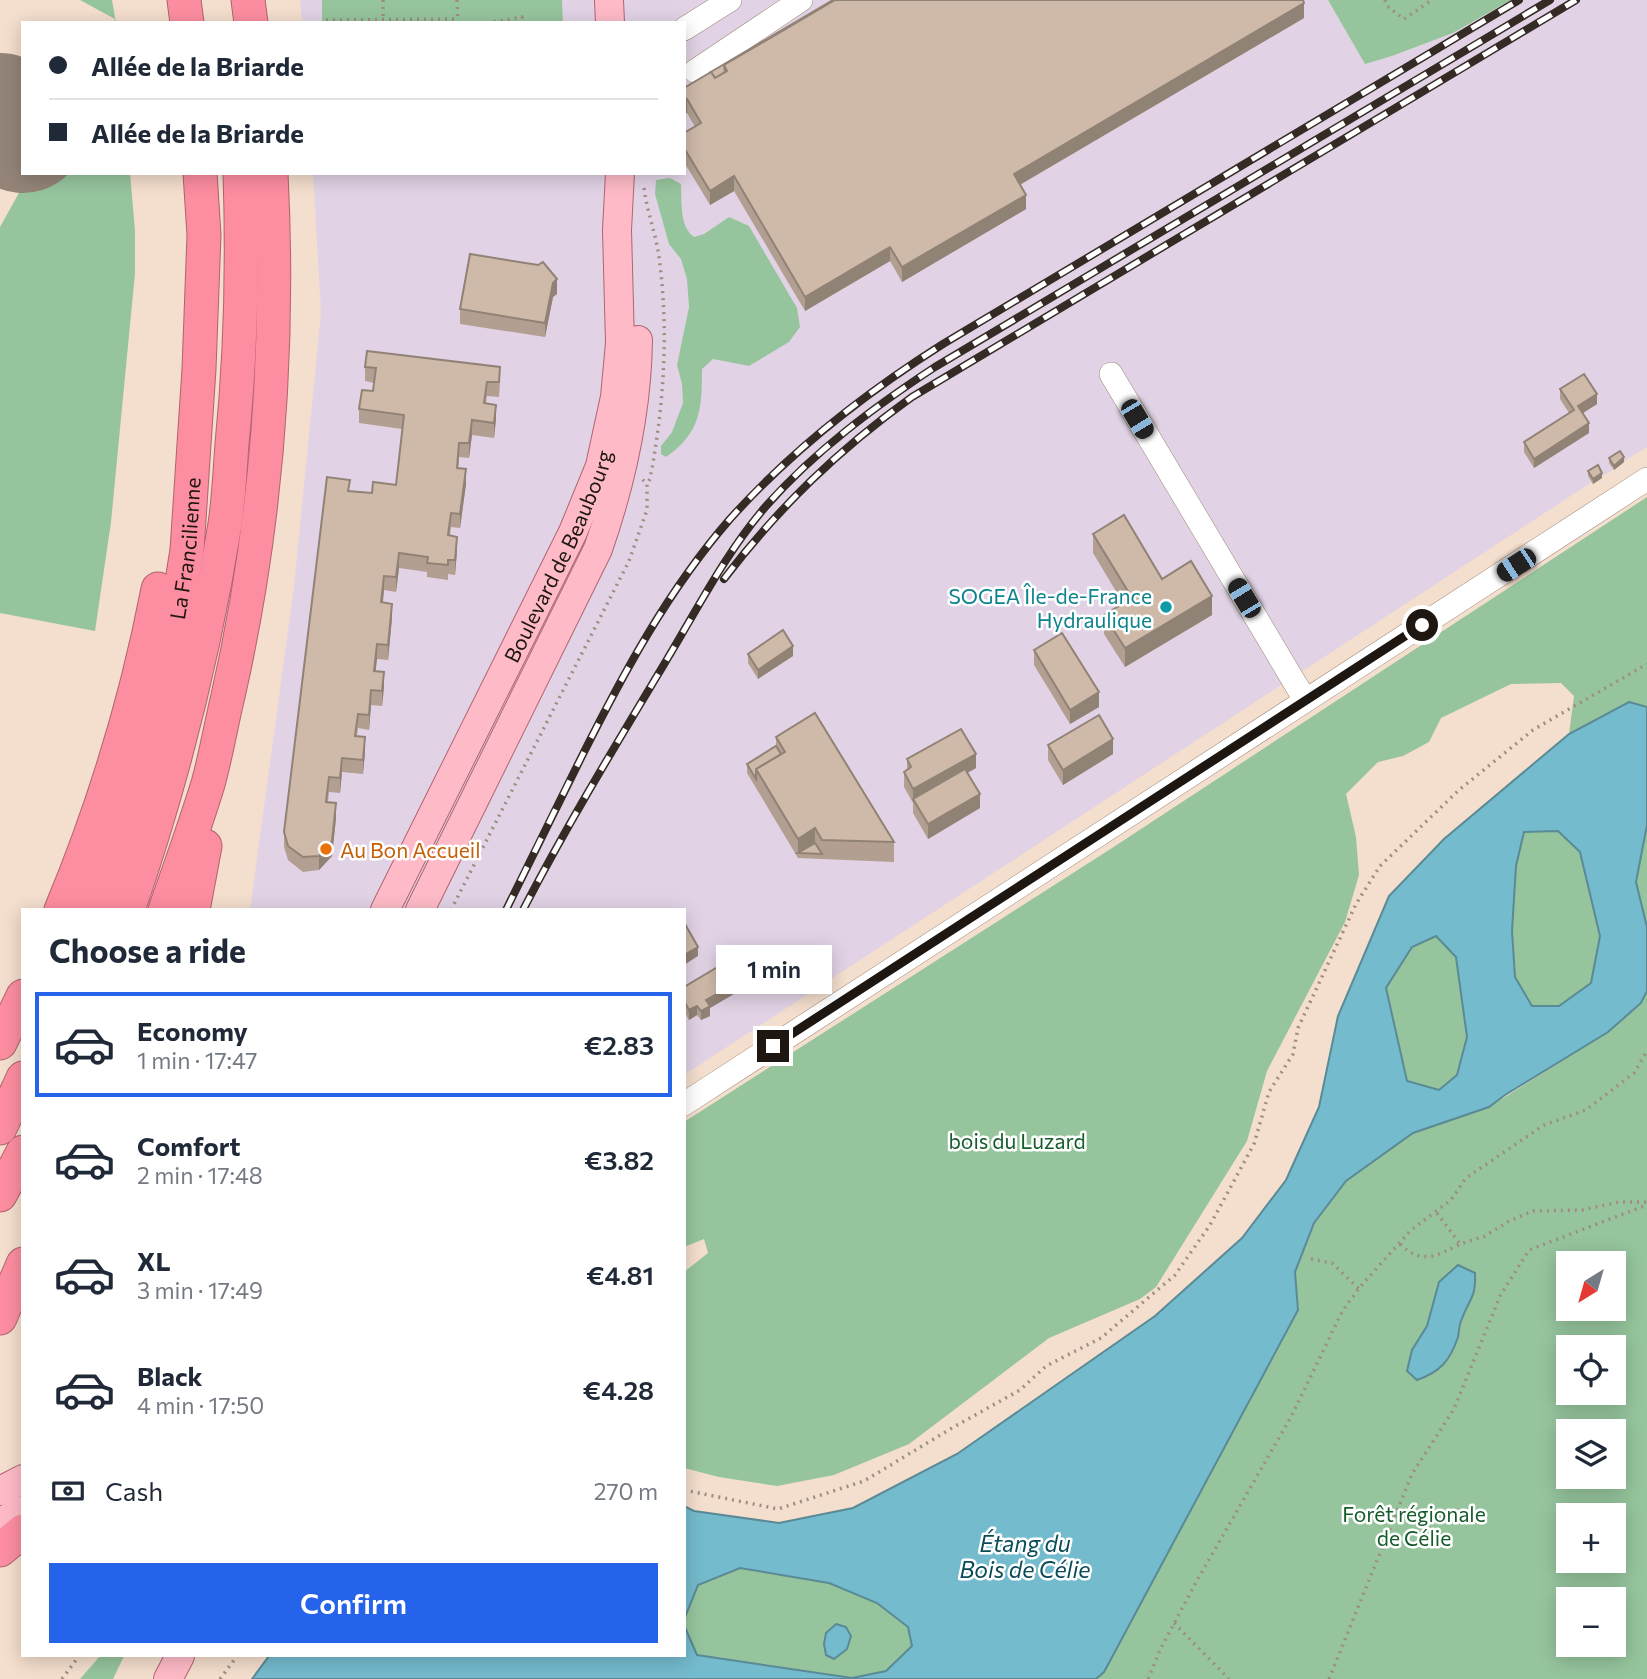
<!DOCTYPE html>
<html lang="en">
<head>
<meta charset="utf-8">
<style>
	body { margin:0; font-family:Commissioner,sans-serif; background:#f2f2f3; color:#1f2937; height:100vh; display:flex; flex-direction:column; font-size:26px; white-space:nowrap }
	* { box-sizing:border-box; margin:0 }
	p { font-size:23px; color:#747a83 }
	.icon { flex:none; width:38px; height:38px; fill:none; stroke:currentColor; stroke-width:2; stroke-linecap:round; stroke-linejoin:round }
	.map { position:relative; flex:1; overflow:hidden }
	.panel { position:absolute; left:21px; top:908px; width:665px; height:749px; display:flex; flex-direction:column; background:#fff; border-radius:0px; box-shadow:0 4px 18px #0003 }
	.panel>* { flex:none }
	.top-card { position:absolute; left:21px; top:21px; width:665px; height:154px; border-radius:0px; box-shadow:0 4px 18px #0003; display:grid; align-content:center; height:154px; padding:0 28px; background:#fff }
	.needle { width:46px; rotate:217deg }
	.controls { position:absolute; left:1556px; top:1251px; display:grid; gap:14px }
	.controls a { display:grid; place-items:center; width:70px; height:70px; border-radius:0px; background:#fff; box-shadow:0 4px 18px #0003; font-size:35px }
	.end { position:absolute; width:32px; height:32px; margin:-16px; border:9px solid #1e1711; background:#fff; box-shadow:0 0 0 4px #fff }
	.from { border-radius:50% }
	.bubble { position:absolute; height:49px; border-radius:0px; background:#fff; box-shadow:0 4px 18px #0003; font-size:23px; font-weight:600; line-height:49px; text-align:center }
	.car { position:absolute; width:21px; height:42px; margin:-21px -10px; border-radius:9px; box-shadow:0 0 5px 2px #0007; background:linear-gradient(#222 24%,#8ab4d8 0 40%,#222 0 76%,#8ab4d8 0 86%,#222 0) }
	.top-card b { display:flex; align-items:center; gap:24px; height:66px; font-size:26px }
	.top-card b+b { border-top:2px solid #e0e1e3 }
	.top-card i { width:18px; height:18px; background:#1f2937 }
	ul { padding:0; list-style:none }
	li { display:flex; align-items:center; gap:21px; height:105px; margin:0 14px 10px; padding:0 14px; border:4px solid transparent; border-radius:0px }
	li div { flex:1 }
	li b { display:block; font-size:26px }
	li em { font-style:normal; font-weight:600 }
	li.selected { border-color:#2563eb }
	li>.icon { width:63px; height:63px; stroke-width:1.5 }
	h2 { padding:0 28px; font-size:32px; line-height:84px }
	.pay { display:flex; align-items:center; gap:18px; height:77px; padding:0 28px; font-size:26px }
	.pay p { margin-inline-start:auto }
	.action { display:flex; gap:14px; margin-top:auto; padding:14px 28px }
	.action a { flex:1; height:80px; border-radius:0px; background:#2563eb; color:#fff; font-size:28px; font-weight:600; line-height:80px; text-align:center }
	.map>svg:first-child { display:block }
</style>
</head>
<body>
<div class="map">
<svg width="1647" height="1679" viewBox="0 0 1647 1679">
	<rect width="100%" height="100%" fill="#f4decd"/>
	<polygon fill="#e1d3e5" points="300,0 1328,0 1365,63 1392,56 1453,33 1511,0 1647,0 1647,447 1623,462 1623,464 1589,484 684,1075 684,910 250,910 294,587 321,313 313,173 684,173 684,23 302,23"/>
	<g fill="#96c59d" fill-rule="evenodd">
		<polygon points="80,0 112,0 116,23 113,23 115,19"/>
		<polygon points="322,0 562,0 563,23 322,23"/>
		<polygon points="1328,0 1511,0 1453,33 1392,56 1365,64"/>
		<polygon points="30,173 130,173 135,231 135,273 111,522 95,631 0,613 0,227"/>
		<path d="M670,178l11,6c1,17 -2,42 13,53l10,-3 25,-17 20,9 48,82 3,19 -11,15 -40,24 -36,-7 -11,10c0,39 -1,64 -36,88l-5,-3v-8l11,-14 11,-29 -1,-19 -5,-19 12,-58 -2,-28 -6,-20 -12,-15 -14,-50 1,-14z"/>
		<polygon points="1647,497 1647,707 1629,702 1569,734 1574,696 1561,683 1511,684 1441,718 1429,742 1403,756 1378,762 1346,794 1356,837 1359,875 1345,922 1267,1071 1247,1141 1156,1287 1140,1299 1049,1338 909,1444 834,1475 777,1486 719,1477 684,1468 684,1272 708,1253 704,1239 684,1247 684,1122 1109,850"/>
		<polygon points="1647,825 1647,927 1636,882"/>
		<polygon points="1558,831 1580,852 1600,936 1591,983 1559,1006 1532,1006 1515,977 1512,931 1516,867 1524,832"/>
		<polygon points="1436,936 1456,957 1467,1038 1457,1075 1439,1090 1407,1082 1386,988 1412,947"/>
		<path d="M1647,991v688h-551l8,-7 194,-362 -3,-38 19,-49 32,-42 67,-48 76,-26 119,-75 33,-29zM1568,1264h46v45h-46zM1568,1348h46v45h-46zM1568,1432h46v45h-46zM1568,1516h46v45h-46zM1568,1600h46v45h-46z"/>
		<polygon points="740,1568 829,1583 877,1603 908,1627 912,1646 886,1671 852,1678 697,1655 684,1625 684,1620 698,1585"/>
		<polygon points="100,1656 124,1656 113,1679 80,1679"/>
	</g>
	<g fill="#74bbcd" stroke="#5a8a95" stroke-width="2" fill-rule="evenodd">
		<path d="M1629,702l18,5v118l-11,57 11,45v64l-6,12 -33,29 -103,63 -16,12 -76,26 -67,48 -32,42 -19,49 3,38 -194,362 -8,7h-844l17,-23h415v-31l13,30 155,23 34,-7 26,-25 -4,-19 -31,-24 -48,-20 -89,-15 -42,17 -14,35v-114l10,5 85,12 74,-15 104,-54 198,-138 87,-78 44,-58 33,-73 19,-91 51,-120 55,-57 125,-105zM1558,831l22,21 20,84 -9,47 -32,23h-27l-17,-29 -3,-46 4,-65 8,-34zM1436,936l20,21 11,80 -10,38 -18,15 -32,-9 -21,-93 26,-41z"/>
		<path d="M1458,1265l17,8c1,27 -6,25 -14,48 -2,5 -2,11 -3,16 -8,24 -18,35 -41,43l-10,-9 5,-21 15,-24 12,-44z"/>
		<polygon points="836,1624 846,1627 851,1636 847,1649 834,1659 826,1655 824,1644 826,1633"/>
	</g>
	<g fill="none" stroke-linecap="round" stroke-linejoin="round">
		<polyline stroke="#948478" stroke-width="51" points="0,156 17,126"/>
		<polyline stroke="#948478" stroke-width="128" points="0,117 23,129"/>
		<defs>
			<g id="minor">
				<polyline points="684,29 730,0"/>
				<polyline points="695,71 801,0"/>
				<polyline points="1111,374 1305,700"/>
				<polyline points="684,1104 1647,479"/>
			</g>
			<g id="major">
				<polyline points="609,0 610,23"/>
				<path id="s1" d="M385,910l188,-378 27,-66 15,-69 5,-54 -3,-113 3,-57"/>
				<path d="M420,910l178,-361c24,-69 39,-136 40,-209"/>
				<polyline points="0,1491 23,1479"/>
				<polyline points="0,1522 23,1510"/>
				<polyline points="168,1679 180,1656"/>
			</g>
			<g id="highway">
				<polyline points="184,0 187,23"/>
				<polyline points="248,0 251,23"/>
				<path d="M61,910c43,-103 76,-212 97,-321"/>
				<path id="s2" d="M94,910l26,-74 32,-111 19,-75 16,-100 12,-181 5,-134 -4,-62"/>
				<path d="M128,910c43,-125 76,-255 97,-386 4,-27 5,-54 7,-80 9,-90 11,-180 8,-271"/>
				<path d="M165,910c15,-42 30,-84 43,-126 8,-29 13,-59 20,-88 39,-172 52,-347 43,-523"/>
				<polyline points="193,910 205,846"/>
				<polyline points="0,1043 23,996"/>
				<polyline points="0,1128 23,1078"/>
				<polyline points="0,1195 23,1152"/>
				<polyline points="0,1318 23,1264"/>
				<polyline points="0,1550 23,1531"/>
			</g>
		</defs>
		<use href="#minor" stroke="#9d8979" stroke-width="24"/>
		<use href="#major" stroke="#af646f" stroke-width="30"/>
		<use href="#highway" stroke="#af646f" stroke-width="35"/>
		<g stroke="#9e8e81" stroke-width="3.5" stroke-dasharray="2 5" stroke-linecap="butt">
			<polyline points="457,0 458,23"/>
			<polyline points="1385,0 1387,6 1404,19 1432,0"/>
			<polyline points="326,20 457,19"/>
			<polyline points="383,23 383,0"/>
			<polyline points="487,23 522,17 522,23"/>
			<path d="M644,188c3,24 12,46 15,69 10,74 5,149 -9,222l-3,5"/>
			<polyline points="451,910 629,561 647,510 647,484 641,478"/>
			<polyline points="1437,1213 1460,1244 1485,1236 1509,1221 1533,1211 1582,1210 1619,1202 1647,1202"/>
			<path d="M1400,1244c21,21 37,12 60,0"/>
			<polyline points="1311,1259 1332,1263 1359,1289"/>
			<polyline points="684,1490 778,1509 864,1481 952,1428 1020,1390 1046,1366 1101,1338 1175,1275 1210,1225 1254,1144 1269,1092 1293,1054 1298,1028 1356,904 1380,866 1459,790 1533,730 1647,664"/>
			<polyline points="1174,1623 1229,1679"/>
			<polyline points="62,1679 79,1656"/>
			<polyline points="220,1679 237,1656"/>
			<polyline points="1148,1679 1161,1648 1195,1584 1291,1417 1343,1310 1360,1287 1411,1230 1451,1200 1466,1178 1544,1125 1586,1110 1634,1073 1647,1051"/>
			<polyline points="1329,1679 1412,1474 1454,1409 1500,1296 1529,1250 1647,1205"/>
		</g>
		<use href="#minor" stroke="#fff" stroke-width="23"/>
		<use href="#major" stroke="#febbc7" stroke-width="28"/>
		<use href="#highway" stroke="#fd8da1" stroke-width="33"/>
		<defs>
			<g id="rail">
				<path d="M724,579c55,-72 114,-129 188,-182l664,-397"/>
				<path d="M506,910c25,-51 50,-102 75,-152 42,-84 87,-168 149,-239 62,-69 134,-125 213,-175l576,-344"/>
				<path d="M523,910c44,-85 94,-167 143,-249 32,-53 60,-109 101,-156 48,-54 107,-98 168,-138l615,-367"/>
			</g>
		</defs>
		<use href="#rail" stroke="#342b24" stroke-width="8"/>
		<use href="#rail" stroke="#fff" stroke-width="5" stroke-dasharray="16" stroke-linecap="butt"/>
	</g>
	<g fill="#b29f91">
		<polygon points="833,0 1304,18 1020,185 1026,209 902,282 890,261 805,311 734,191 710,205 684,162 684,133 695,127 687,113 684,114 684,88"/>
		<polygon points="557,294 553,297 545,337 460,324 460,309"/>
		<polygon points="365,367 500,381 499,397 487,396 486,404 496,419 494,438 472,435 469,458 459,457 458,468 466,484 460,528 451,527 450,535 457,551 455,575 448,574 448,580 427,577 427,572 399,568 396,592 384,590 383,602 392,618 388,660 377,659 375,671 384,687 382,706 371,705 369,730 358,728 357,736 365,752 363,774 342,772 340,793 329,792 328,802 336,818 332,856 319,870 303,872 288,860 284,847 284,832 350,491 372,493 396,485 402,429 359,423 359,409 373,391 374,383 365,381"/>
		<polygon points="1560,389 1597,404 1583,413 1589,433 1534,468 1524,452 1524,442 1569,413 1560,399"/>
		<polygon points="1609,458 1624,462 1614,470 1609,463"/>
		<polygon points="1588,471 1602,478 1593,484 1588,476"/>
		<polygon points="1093,534 1162,579 1212,615 1125,667 1104,634 1104,615 1123,603 1093,553"/>
		<polygon points="1034,650 1099,707 1070,724 1034,665"/>
		<polygon points="748,654 793,656 758,679 748,663"/>
		<polygon points="776,737 894,842 894,862 798,858 747,773 747,764 776,746"/>
		<polygon points="1048,745 1113,754 1063,785 1048,760"/>
		<polygon points="907,759 976,768 967,773 980,808 928,839 913,813 913,803 904,787 904,772 907,770"/>
		<polygon points="684,987 739,991 710,1008 710,1016 701,1020 697,1015 689,1020 684,1011"/>
	</g>
	<g fill="#918276">
		<polygon points="1304,3 1304,18 1014,188 1014,174"/>
		<polygon points="687,99 687,113 684,114 684,100"/>
		<polygon points="734,176 734,191 710,205 710,191"/>
		<polygon points="1026,195 1026,209 902,282 902,267"/>
		<polygon points="890,247 890,261 805,311 805,297"/>
		<polygon points="557,279 557,294 553,297 545,337 545,323 553,283"/>
		<polygon points="1597,394 1597,404 1578,416 1578,406"/>
		<polygon points="496,405 496,419 494,438 494,423"/>
		<polygon points="472,420 472,435 469,458 469,443"/>
		<polygon points="1589,423 1589,433 1534,468 1534,459"/>
		<polygon points="459,443 459,457 457,482 457,468"/>
		<polygon points="1624,457 1624,462 1614,470 1614,466"/>
		<polygon points="466,469 466,484 460,528 460,514"/>
		<polygon points="1602,473 1602,478 1593,484 1593,479"/>
		<polygon points="457,537 457,551 455,575 455,560"/>
		<polygon points="399,553 399,568 396,592 396,577"/>
		<polygon points="384,576 384,590 381,617 381,602"/>
		<polygon points="1212,596 1212,615 1125,667 1125,648"/>
		<polygon points="392,604 392,618 388,660 388,645"/>
		<polygon points="377,644 377,659 374,686 374,671"/>
		<polygon points="793,646 793,656 758,679 758,670"/>
		<polygon points="384,672 384,687 382,706 382,691"/>
		<polygon points="371,690 371,705 369,730 369,715"/>
		<polygon points="1099,692 1099,707 1070,724 1070,710"/>
		<polygon points="365,737 365,752 363,774 363,760"/>
		<polygon points="1113,739 1113,754 1063,785 1063,770"/>
		<polygon points="976,754 976,768 915,802 913,799 913,789"/>
		<polygon points="342,758 342,772 340,793 340,778"/>
		<polygon points="980,794 980,808 928,839 928,824"/>
		<polygon points="336,803 336,818 332,856 319,870 319,856"/>
		<polygon points="815,828 815,847 798,853 798,858 798,839"/>
		<polygon points="698,947 698,956 684,965 684,955"/>
		<polygon points="739,981 739,991 710,1008 710,1016 701,1020 701,1011 706,1000"/>
		<polygon points="697,1006 697,1015 689,1020 689,1010"/>
	</g>
	<g fill="#cfb9a9" stroke="#918276" stroke-width="2">
		<polygon points="833,0 835,0 724,65 725,72 715,78 711,72 709,73"/>
		<polygon points="835,0 1303,0 1304,3 1014,174 1026,195 902,267 890,247 805,297 734,176 710,191 684,148 684,133 701,123 687,99 684,100 684,88 711,72 715,78 727,71 724,65"/>
		<polygon points="470,254 538,265 543,262 557,279 553,283 545,323 460,309"/>
		<polygon points="367,351 500,367 499,382 487,382 484,403 496,405 494,423 472,420 469,443 459,443 457,468 466,469 460,514 451,513 448,535 457,537 455,560 448,560 448,565 427,563 428,557 399,553 396,577 384,576 381,602 392,604 388,645 377,644 374,671 384,672 382,691 371,690 369,715 358,714 355,736 365,737 363,760 342,758 340,778 329,777 326,802 336,803 332,841 319,856 303,857 288,846 284,832 327,477 350,480 348,491 372,493 373,482 396,485 404,415 359,409 362,390 373,391 376,368 365,367"/>
		<polygon points="1584,374 1597,394 1578,406 1589,423 1534,459 1524,442 1574,410 1560,389"/>
		<polygon points="1620,451 1624,457 1614,466 1609,458"/>
		<polygon points="1598,465 1602,473 1593,479 1588,471"/>
		<polygon points="1124,515 1162,579 1191,561 1212,596 1125,648 1104,615 1132,598 1093,534"/>
		<polygon points="783,630 793,646 758,670 748,654"/>
		<polygon points="1062,633 1099,692 1070,710 1034,650"/>
		<polygon points="815,713 894,842 822,840 815,828 798,839 756,769 785,752 776,737"/>
		<polygon points="1099,715 1113,739 1063,770 1048,745"/>
		<polygon points="961,729 976,754 913,789 904,772 911,767 907,759"/>
		<polygon points="776,746 781,754 756,769 756,779 747,764"/>
		<polygon points="965,769 980,794 928,824 913,799"/>
		<polygon points="815,843 822,854 798,853"/>
		<polygon points="685,924 698,947 684,955 684,925"/>
		<polygon points="726,962 739,981 706,1000 710,1006 701,1011 697,1006 689,1010 684,1001 684,987"/>
	</g>
	<g fill="none" stroke-linecap="round" stroke-linejoin="round">
		<polyline stroke="#1e1711" stroke-width="9" points="773,1046 1422,625"/>
	</g>
	<circle fill="#0f9aa8" stroke="#fff" stroke-width="2.5" cx="1166" cy="607" r="7"/>
	<circle fill="#e8710a" stroke="#fff" stroke-width="2.5" cx="326" cy="849" r="7"/>
	<g text-anchor="middle" dominant-baseline="central" stroke-width="5" stroke-linejoin="round" paint-order="stroke">
		<g font-size="21" fill="#1e1711" stroke="#fff">
			<text stroke="none"><textPath href="#s2" startOffset="374">La Francilienne</textPath></text>
			<text stroke="none"><textPath href="#s1" startOffset="394">Boulevard de Beaubourg</textPath></text>
		</g>
		<g font-size="21" fill="#0d838f" stroke="#fff" text-anchor="end">
			<text x="1152" y="595">SOGEA Île-de-France<tspan x="1152" dy="24">Hydraulique</tspan></text>
		</g>
		<g font-size="21" fill="#c56008" stroke="#fff" text-anchor="start">
			<text x="340" y="849">Au Bon Accueil</text>
		</g>
		<g font-size="21" fill="#145c2a" stroke="#fff">
			<text x="1017" y="1140">bois du Luzard</text>
			<text x="1414" y="1513">Forêt régionale<tspan x="1414" dy="24">de Célie</tspan></text>
		</g>
		<g font-size="23" font-style="italic" fill="#0a4b58" stroke="#fff">
			<text x="1025" y="1543">Étang du<tspan x="1025" dy="26">Bois de Célie</tspan></text>
		</g>
	</g>
</svg>
<div class="controls">
<a><svg class="needle" viewBox="-14 -14 28 28"><path d="M0-13l5 13h-10z" fill="#e53935"/><path d="M0 13l5-13h-10z" fill="#747a83"/></svg></a>
<a><svg class="icon" aria-label="locate" viewBox="0 0 24 24"><circle cx="12" cy="12" r="6"/><path d="M12 2v4M12 18v4M2 12h4M18 12h4"/></svg></a>
<a><svg class="icon" aria-label="layers" viewBox="0 0 24 24"><path d="M12 4l9 5-9 5-9-5zM3 14l9 5 9-5"/></svg></a>
<a>+</a>
<a>−</a>
</div>
<i class="end from" style="left:1422px;top:625px"></i>
<i class="end" style="left:773px;top:1046px"></i>
<div class="bubble" style="left:716px;top:945px;width:116px">1 min</div>
<i class="car" style="left:1137px;top:419px;rotate:149deg"></i>
<i class="car" style="left:1516px;top:565px;rotate:237deg"></i>
<i class="car" style="left:1244px;top:598px;rotate:329deg"></i>
<div class="top-card">
<b><i class="from"></i>Allée de la Briarde</b>
<b><i></i>Allée de la Briarde</b>
</div>
<section class="panel">
<h2>Choose a ride</h2>
<ul>
<li class="selected"><svg class="icon" aria-label="car" viewBox="0 0 24 24"><path d="M5 17H2v-5l4-1 3-4h7l3 4 3 1v5h-3M9 17h6M6 11h13"/><circle cx="7" cy="17" r="2"/><circle cx="17" cy="17" r="2"/></svg><div><b>Economy</b><p>1 min · 17:47</p></div><em>€2.83</em></li>
<li><svg class="icon" aria-label="car" viewBox="0 0 24 24"><path d="M5 17H2v-5l4-1 3-4h7l3 4 3 1v5h-3M9 17h6M6 11h13"/><circle cx="7" cy="17" r="2"/><circle cx="17" cy="17" r="2"/></svg><div><b>Comfort</b><p>2 min · 17:48</p></div><em>€3.82</em></li>
<li><svg class="icon" aria-label="car" viewBox="0 0 24 24"><path d="M5 17H2v-5l4-1 3-4h7l3 4 3 1v5h-3M9 17h6M6 11h13"/><circle cx="7" cy="17" r="2"/><circle cx="17" cy="17" r="2"/></svg><div><b>XL</b><p>3 min · 17:49</p></div><em>€4.81</em></li>
<li><svg class="icon" aria-label="car" viewBox="0 0 24 24"><path d="M5 17H2v-5l4-1 3-4h7l3 4 3 1v5h-3M9 17h6M6 11h13"/><circle cx="7" cy="17" r="2"/><circle cx="17" cy="17" r="2"/></svg><div><b>Black</b><p>4 min · 17:50</p></div><em>€4.28</em></li>
</ul>
<div class="pay"><svg class="icon" aria-label="cash" viewBox="0 0 24 24"><path d="M3 7h18v10H3z"/><circle cx="12" cy="12" r="2"/></svg>Cash<p>270 m</p></div>
<div class="action"><a>Confirm</a></div>
</section>
</div>
</body>
</html>
